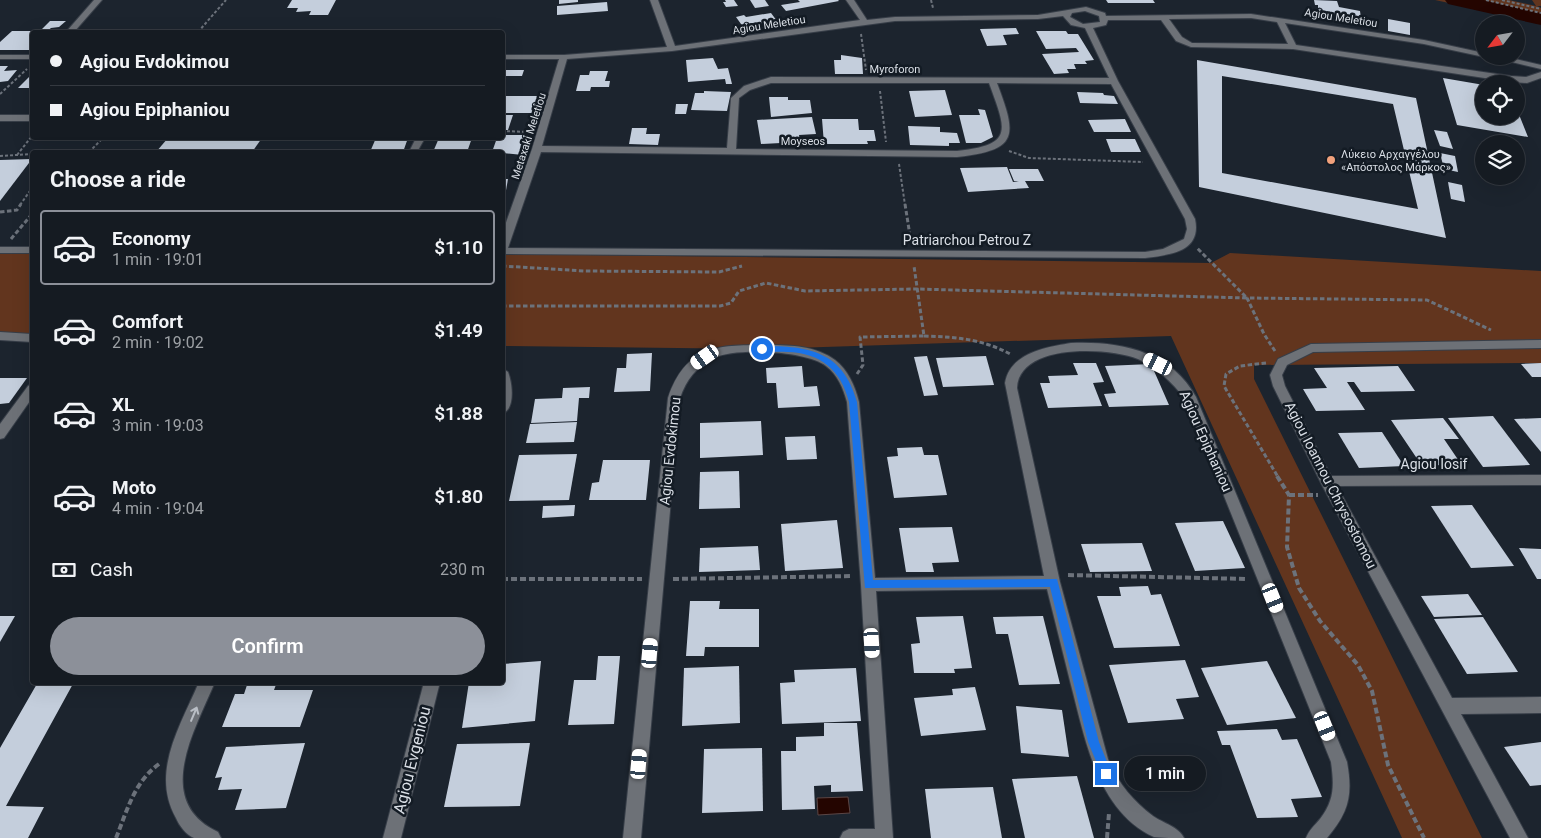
<!DOCTYPE html>
<html lang="en">
<head>
<meta charset="utf-8">
<style>
	body { margin:0; font-family:Roboto,sans-serif; background:#1e242a; color:#f1f3f6; height:100vh; display:flex; flex-direction:column; font-size:19px; white-space:nowrap }
	* { box-sizing:border-box; margin:0 }
	p { font-size:16px; color:#9da1a5 }
	.icon { flex:none; width:28px; height:28px; fill:none; stroke:currentColor; stroke-width:2; stroke-linecap:round; stroke-linejoin:round }
	.map { position:relative; flex:1; overflow:hidden }
	.side { position:absolute; left:30px; top:150px; width:475px; height:535px; display:flex; flex-direction:column; background:#151b22; border-radius:5px; box-shadow:0 5px 20px #0002,0 0 0 1px #343940 }
	.side>* { flex:none }
	.banner { position:absolute; left:30px; top:30px; width:475px; height:110px; border-radius:5px; box-shadow:0 5px 20px #0002,0 0 0 1px #343940; display:grid; align-content:center; height:110px; padding:0 20px; background:#151b22 }
	.needle { width:32px; rotate:239deg }
	.tools { position:absolute; left:1475px; top:15px; display:grid; gap:10px }
	.tools a { display:grid; place-items:center; width:50px; height:50px; border-radius:50%; background:#151b22; box-shadow:0 5px 20px #0002,0 0 0 1px #343940; font-size:25px }
	.end { position:absolute; width:22px; height:22px; margin:-11px; border:6px solid #1a73e8; background:#fff; box-shadow:0 0 0 2px #fff }
	.from { border-radius:50% }
	.bubble { position:absolute; height:35px; border-radius:18px; background:#151b22; box-shadow:0 5px 20px #0002,0 0 0 1px #343940; font-size:16px; font-weight:600; line-height:35px; text-align:center }
	.car { position:absolute; width:15px; height:30px; margin:-15px -8px; border-radius:6px; box-shadow:0 0 4px 1px #0007; background:linear-gradient(#fff 24%,#345 0 40%,#fff 0 76%,#345 0 86%,#fff 0) }
	.banner b { display:flex; align-items:center; gap:18px; height:48px; font-size:19px }
	.banner b+b { border-top:1px solid #343940 }
	.banner i { width:12px; height:12px; background:#f1f3f6 }
	ul { padding:0; list-style:none }
	li { display:flex; align-items:center; gap:15px; height:75px; margin:0 10px 8px; padding:0 10px; border:2px solid transparent; border-radius:5px }
	li div { flex:1 }
	li b { display:block; font-size:19px }
	li em { font-style:normal; font-weight:600 }
	li.current { border-color:#8c9099 }
	li>.icon { width:45px; height:45px; stroke-width:1.5 }
	h2 { padding:0 20px; font-size:22px; line-height:60px }
	.pay { display:flex; align-items:center; gap:12px; height:55px; padding:0 20px; font-size:19px }
	.pay p { margin-inline-start:auto }
	.button { display:flex; gap:10px; margin-top:auto; padding:10px 20px }
	.button a { flex:1; height:58px; border-radius:30px; background:#8c9099; color:#fff; font-size:20px; font-weight:600; line-height:58px; text-align:center }
	.map>svg:first-child { display:block }
</style>
</head>
<body>
<div class="map">
<svg width="1541" height="838" viewBox="0 0 1541 838">
	<rect width="100%" height="100%" fill="#1c242e"/>
	<g fill="#62351e">
		<polygon points="1435,0 1509,0 1536,6 1532,0 1541,0 1541,6 1537,6 1541,8 1541,23"/>
		<polygon points="0,248 32,248 32,341 0,340"/>
		<polygon points="1230,253 1541,271 1541,363 1254,365 1254,379 1482,838 1402,838 1171,336 761,349 503,346 503,254 1211,263"/>
	</g>
	<polygon fill="#240500" stroke="#5b4645" points="848,797 850,813 818,815 817,798"/>
	<g fill="none" stroke-linecap="round" stroke-linejoin="round">
		<polygon fill="#240500" fill-rule="evenodd" points="1445,0 1484,0 1541,13 1541,25 1448,4"/>
	</g>
	<g fill="#c4cedc" fill-rule="evenodd">
		<polygon points="292,0 336,0 328,15 309,15 311,11 296,12 298,8 287,8"/>
		<polygon points="559,0 578,0 578,2 559,4"/>
		<polygon points="725,0 734,0 738,6 726,7 723,2 726,2"/>
		<polygon points="750,0 765,0 769,6 755,8"/>
		<polygon points="798,0 838,0 839,1 786,11 781,5 800,2"/>
		<polygon points="1106,0 1153,0 1155,3 1108,3"/>
		<polygon points="1314,0 1337,1 1339,7 1360,11 1362,25 1318,19 1318,5 1315,5"/>
		<polygon points="607,2 608,11 557,15 557,6"/>
		<polygon points="771,13 780,25 746,31 736,17 744,15 746,17"/>
		<polygon points="1388,19 1410,23 1410,35 1388,31"/>
		<polygon points="50,21 66,21 59,27 51,28 46,32 32,32 32,50 0,50 0,42 12,31 40,31"/>
		<polygon points="1016,28 1019,34 1003,35 1007,45 987,46 980,29"/>
		<polygon points="1036,31 1066,31 1068,34 1078,34 1094,60 1085,61 1087,64 1074,64 1076,69 1067,69 1069,73 1054,74 1042,54 1079,52 1076,48 1046,49"/>
		<polygon points="841,55 862,58 863,74 835,74 834,60 841,60"/>
		<polygon points="713,58 718,69 728,68 732,84 726,84 725,79 688,82 686,60"/>
		<path d="M1197,60l219,38 30,140 -247,-51zM1222,76l171,28 25,105 -196,-36z"/>
		<polygon points="0,66 8,66 4,71 17,70 8,81 0,82"/>
		<polygon points="505,70 524,70 522,76 503,76"/>
		<polygon points="590,71 608,71 605,81 610,81 609,87 591,87 590,91 576,91 580,75 589,75"/>
		<polygon points="32,74 32,88 18,88"/>
		<polygon points="1443,78 1484,85 1484,116 1516,116 1516,107 1528,137 1457,125"/>
		<polygon points="945,90 952,115 915,117 909,91"/>
		<polygon points="704,91 731,92 727,111 691,110 695,93 704,93"/>
		<polygon points="1077,92 1103,93 1104,95 1114,96 1118,104 1080,103"/>
		<polygon points="506,96 542,96 537,113 502,113 502,104"/>
		<polygon points="769,97 788,97 788,100 810,100 812,113 771,117"/>
		<polygon points="676,104 688,104 686,114 675,114"/>
		<polygon points="978,109 985,110 993,137 981,143 966,143 959,115 980,115"/>
		<polygon points="502,115 513,115 508,130 502,130"/>
		<polygon points="812,117 816,134 799,135 800,142 761,144 757,120"/>
		<polygon points="822,119 858,119 859,130 874,130 876,141 867,141 868,144 824,144"/>
		<polygon points="1125,119 1131,132 1094,132 1088,120"/>
		<polygon points="908,126 940,127 940,132 957,133 960,143 949,143 949,146 910,145"/>
		<polygon points="632,128 647,128 646,134 660,134 658,145 629,144"/>
		<polygon points="1434,130 1447,132 1453,149 1440,146"/>
		<polygon points="502,135 529,135 523,155 492,152 497,138 502,138"/>
		<polygon points="168,138 262,138 252,152 156,152"/>
		<polygon points="376,138 408,138 403,152 370,152"/>
		<polygon points="439,138 472,138 467,152 433,152"/>
		<polygon points="1106,139 1135,139 1141,152 1111,152"/>
		<polygon points="1440,153 1455,156 1458,172 1444,169"/>
		<polygon points="32,159 0,201 0,160"/>
		<polygon points="1007,167 1013,182 1019,181 1014,181 1009,169 1038,169 1044,181 1025,181 1029,188 968,192 960,168"/>
		<polygon points="502,179 508,179 505,196 502,196"/>
		<polygon points="1448,182 1462,185 1465,202 1451,199"/>
		<polygon points="652,353 650,391 614,392 617,368 626,368 627,354"/>
		<polygon points="927,356 938,395 924,396 914,357"/>
		<polygon points="986,356 994,385 943,387 936,358"/>
		<polygon points="1073,363 1096,363 1104,382 1093,383 1102,406 1048,408 1040,383 1050,383 1048,376 1078,375"/>
		<polygon points="1541,363 1541,377 1532,377 1521,364"/>
		<polygon points="1151,364 1169,405 1109,407 1104,394 1116,393 1105,366"/>
		<polygon points="802,366 804,387 817,386 820,406 778,408 776,383 767,383 766,368"/>
		<polygon points="1398,366 1415,391 1361,392 1354,382 1347,382 1365,410 1316,411 1303,389 1327,388 1314,368"/>
		<polygon points="0,378 27,378 9,403 0,404"/>
		<polygon points="590,387 589,398 579,398 577,421 531,423 535,399 562,398 563,388"/>
		<polygon points="1493,416 1530,465 1483,467 1448,418"/>
		<polygon points="1443,418 1459,439 1444,439 1461,464 1422,466 1391,420"/>
		<polygon points="1541,418 1541,452 1514,419"/>
		<polygon points="761,421 763,455 700,458 700,423"/>
		<polygon points="577,422 574,442 526,443 530,424"/>
		<polygon points="1382,432 1404,466 1359,468 1338,433"/>
		<polygon points="815,436 817,459 787,460 785,437"/>
		<polygon points="922,447 924,455 938,455 947,495 894,498 887,457 898,456 897,448"/>
		<polygon points="577,454 569,500 509,501 519,455"/>
		<polygon points="603,460 650,460 646,500 589,500 592,483 599,482"/>
		<polygon points="739,471 740,508 699,509 700,472"/>
		<polygon points="575,505 574,516 542,518 543,506"/>
		<polygon points="1472,505 1514,566 1471,568 1431,506"/>
		<polygon points="837,520 843,568 785,571 781,524"/>
		<polygon points="1223,521 1245,568 1195,571 1175,523"/>
		<polygon points="952,527 959,562 932,563 934,572 906,572 899,528"/>
		<polygon points="1142,543 1152,571 1090,572 1081,544"/>
		<polygon points="758,546 760,570 699,572 700,548"/>
		<polygon points="1519,548 1541,549 1541,579 1537,579"/>
		<polygon points="1148,586 1151,595 1161,594 1180,646 1114,648 1097,596 1121,596 1119,587"/>
		<polygon points="1468,594 1482,615 1434,617 1421,596"/>
		<polygon points="690,601 720,601 719,609 759,609 759,647 705,647 704,656 686,656"/>
		<polygon points="0,616 15,616 0,642"/>
		<polygon points="963,616 972,668 954,669 955,673 914,673 911,644 920,643 916,617"/>
		<polygon points="1043,616 1060,684 1019,685 1008,634 996,634 993,617"/>
		<polygon points="1483,617 1518,672 1467,674 1434,619"/>
		<polygon points="598,656 620,656 614,724 568,725 574,680 596,680"/>
		<polygon points="1185,660 1199,697 1176,699 1184,719 1128,723 1109,665"/>
		<polygon points="541,661 535,721 462,728 469,682 502,682 502,664"/>
		<polygon points="1267,661 1296,718 1227,725 1201,668"/>
		<polygon points="739,666 740,723 682,726 684,668"/>
		<polygon points="856,668 861,721 782,724 780,683 795,682 794,670"/>
		<polygon points="38,682 74,682 6,806 44,807 28,838 0,838 0,748"/>
		<polygon points="248,682 277,682 274,690 313,690 300,727 222,727 235,694 244,694"/>
		<polygon points="975,687 986,730 921,736 914,698 953,695 952,689"/>
		<polygon points="1016,706 1062,710 1069,757 1021,753"/>
		<polygon points="824,723 857,723 863,791 831,792 831,785 814,786 815,809 782,810 781,751 796,751 796,737 824,736"/>
		<polygon points="1277,729 1282,740 1297,739 1322,797 1291,799 1298,817 1257,818 1230,745 1222,745 1217,731"/>
		<polygon points="1541,742 1541,785 1530,786 1504,747"/>
		<polygon points="305,743 286,808 235,810 242,789 218,790 222,777 215,778 226,747"/>
		<polygon points="530,743 520,806 444,807 457,744"/>
		<polygon points="762,748 763,811 702,813 704,749"/>
		<polygon points="1077,776 1094,838 1025,838 1012,779"/>
		<polygon points="993,787 1002,838 931,838 925,789"/>
	</g>
	<g fill="none" stroke-linecap="round" stroke-linejoin="round">
		<defs>
			<g id="minor">
				<polygon points="94,0 102,0 74,32 66,32"/>
				<path d="M650,0h8l17,46 185,-26 -14,-20h8l13,20 28,-3 143,-2 48,-8 19,6 1,3 145,-2 173,26 60,13v3h19l38,9v4l-54,-13 -3,1 -60,-13 -139,-21 11,22 215,31 15,1 15,-5v6l-14,5 -16,-1 -218,-33 -102,-2 -15,-6 -15,-21h-53l-2,5 -13,3 25,53 77,138c7,33 -25,36 -50,39l-643,-4v-20l30,-85 27,-90h-57v-4h62l103,-8zM1085,11l14,5 1,6 -17,2 -13,-7 2,-4zM1063,16l8,9 14,3 24,50 -338,-1 -27,9 -13,12 -4,50 -185,-2 25,-87 105,-8 223,-30 143,-2zM1251,18l26,4 11,22 -96,-1 -10,-6 -13,-18zM771,83h218c17,47 26,62 -32,68l-221,-2 3,-51 11,-8zM997,83l114,1 74,135 2,10 -3,10 -21,10 -18,3 -637,-4 33,-96 416,5c62,-7 60,-21 40,-74z"/>
				<rect x="0" y="55" width="32" height="4"/>
				<rect x="0" y="115" width="32" height="6"/>
				<polygon points="416,138 425,138 417,152 409,152"/>
				<rect x="0" y="247" width="32" height="6"/>
				<polygon points="0,332 32,334 32,342 0,340"/>
				<polygon points="1541,340 1541,348 1313,352 1287,365 1282,375 1285,386 1331,476 1541,475 1541,485 1337,486 1452,698 1541,697 1541,713 1461,714 1528,838 1510,838 1322,485 1273,386 1270,375 1278,359 1311,344"/>
				<path d="M1071,343c48,-2 100,8 125,54l151,365c6,33 2,50 -20,76h-21c3,-8 9,-13 14,-19 15,-19 14,-35 11,-57l-146,-363c-13,-17 -28,-31 -47,-40 -30,-12 -119,-16 -121,29l43,194 48,177c9,23 25,42 45,57 10,7 26,11 31,22 -9,0 -22,0 -30,-1 -57,-26 -69,-99 -83,-152 -8,-32 -16,-64 -24,-96l-171,2 17,247h-53l3,-6 6,-3h26l-14,-244 -14,-183c-4,-14 -9,-27 -21,-36 -19,-15 -91,-19 -112,-8 -17,8 -28,22 -34,40l-39,440h-18l45,-440c18,-54 52,-53 101,-53 22,0 47,1 66,15 13,10 20,26 24,42l16,176 169,-2 -39,-193c5,-30 41,-36 66,-40z"/>
				<path d="M502,368l6,4c4,10 8,37 -6,42z"/>
				<polygon points="32,384 32,398 4,438 0,439 0,424 28,386"/>
				<path d="M199,682h16c-20,48 -63,119 3,150l3,6c-8,0 -20,0 -27,0 -8,-3 -15,-13 -18,-20 -26,-46 5,-93 23,-136z"/>
				<polygon points="424,682 440,682 401,838 383,838"/>
			</g>
		</defs>
		<use href="#minor" stroke="#373e48" stroke-width="2"/>
		<g stroke="#6c727b" stroke-width="2" stroke-dasharray="3 2" stroke-linecap="butt">
			<polyline points="931,0 933,8"/>
			<polyline points="1486,0 1541,13"/>
			<polyline points="1502,0 1541,9"/>
			<polyline points="198,32 226,0"/>
			<polyline points="861,34 866,70"/>
			<polyline points="880,91 886,142"/>
			<polyline points="0,94 27,69"/>
			<polyline points="502,131 529,132"/>
			<polyline points="1009,151 1029,158 1143,162"/>
			<polyline points="89,152 103,138"/>
			<polyline points="17,155 32,136"/>
			<polyline points="0,156 32,154"/>
			<polyline points="899,164 905,205"/>
			<polyline points="20,205 32,188"/>
		</g>
		<g stroke="#6c727b" stroke-width="3" stroke-dasharray="4.5 2.5" stroke-linecap="butt">
			<polyline points="905,204 911,242"/>
			<polyline points="0,212 17,210 21,204"/>
			<polyline points="11,239 32,214"/>
			<polyline points="502,266 585,271 719,272 742,266"/>
			<polyline points="502,306 720,306 731,303 739,291 766,283 805,291 916,289 1247,298 1197,248"/>
			<path d="M924,336c32,1 59,3 88,19"/>
			<polyline points="1275,351 1264,334 1247,298 1427,300 1491,330"/>
			<polyline points="1266,363 1240,366 1226,374 1224,386 1278,477"/>
			<polyline points="857,374 863,365 860,337 924,336 914,266"/>
		</g>
		<g stroke="#6c727b" stroke-width="4" stroke-dasharray="6 3" stroke-linecap="butt">
			<polyline points="1277,476 1289,495 1287,547 1299,588 1320,621 1358,665 1372,691 1388,765 1424,838"/>
			<polyline points="1289,495 1318,495"/>
			<polyline points="1068,575 1247,579"/>
			<polyline points="502,579 642,579"/>
			<polyline points="673,579 852,576"/>
			<path d="M116,838c11,-27 18,-56 43,-74"/>
			<polyline points="1107,838 1109,813"/>
		</g>
		<use href="#minor" fill="#6d7177" fill-rule="evenodd"/>
	</g>
	<defs><path id="oneway-shaft" d="M-6 0H5M1.5-3L5.5 0L1.5 3" fill="none" stroke-width="1.6" stroke-linecap="round" stroke-linejoin="round" transform="scale(1.25)"/></defs>
	<use stroke="#b9bec5" href="#oneway-shaft" transform="translate(194 714) rotate(-67)"/>
	<path fill="#1a73e8" d="M762,346c47,0 81,5 95,56l16,178 184,-1 42,163 13,32 -2,4 -4,2 -3,-2 -15,-36 -38,-155 -185,1 -16,-186c-8,-32 -28,-49 -62,-50 -10,-1 -19,1 -28,-1v-4z"/>
	<circle fill="#f1a17c" stroke="#131b24" stroke-width="2" cx="1331" cy="160" r="5"/>
	<g text-anchor="middle" dominant-baseline="central" stroke-width="5" stroke-linejoin="round" paint-order="stroke">
		<g font-size="11" fill="#dadfe6" stroke="#131b24">
			<text transform="translate(1341 18) rotate(9)">Agiou Meletiou</text>
			<text transform="translate(769 25) rotate(-9)">Agiou Meletiou</text>
			<text x="895" y="69">Myroforon</text>
			<text transform="translate(529 136) rotate(-72)">Metaxaki Meletiou</text>
			<text x="803" y="141">Moyseos</text>
		</g>
		<g font-size="11" fill="#dadfe6" stroke="#131b24" text-anchor="start">
			<text x="1341" y="154">Λύκειο Αρχαγγέλου<tspan x="1341" dy="13">«Απόστολος Μάρκος»</tspan></text>
		</g>
		<g font-size="14" fill="#dadfe6" stroke="#131b24">
			<text x="967" y="240">Patriarchou Petrou Z</text>
			<text transform="translate(1206 441) rotate(66)">Agiou Epiphaniou</text>
			<text transform="translate(670 451) rotate(-84)">Agiou Evdokimou</text>
			<text x="1434" y="464">Agiou Iosif</text>
			<text transform="translate(1331 485) rotate(63)">Agiou Ioannou Chrysostomou</text>
		</g>
		<g font-size="16" fill="#dadfe6" stroke="#131b24">
			<text transform="translate(412 760) rotate(-76)">Agiou Evgeniou</text>
		</g>
	</g>
</svg>
<div class="tools">
<a><svg class="needle" viewBox="-14 -14 28 28"><path d="M0-13l5 13h-10z" fill="#e53935"/><path d="M0 13l5-13h-10z" fill="#9da1a5"/></svg></a>
<a><svg class="icon" aria-label="locate" viewBox="0 0 24 24"><circle cx="12" cy="12" r="6"/><path d="M12 2v4M12 18v4M2 12h4M18 12h4"/></svg></a>
<a><svg class="icon" aria-label="layers" viewBox="0 0 24 24"><path d="M12 4l9 5-9 5-9-5zM3 14l9 5 9-5"/></svg></a>
</div>
<i class="end from" style="left:762px;top:349px"></i>
<i class="end" style="left:1106px;top:774px"></i>
<div class="bubble" style="left:1124px;top:756px;width:82px">1 min</div>
<i class="car" style="left:705px;top:357px;rotate:235deg"></i>
<i class="car" style="left:1158px;top:364px;rotate:296deg"></i>
<i class="car" style="left:1273px;top:598px;rotate:158deg"></i>
<i class="car" style="left:872px;top:643px;rotate:176deg"></i>
<i class="car" style="left:650px;top:653px;rotate:5deg"></i>
<i class="car" style="left:1325px;top:726px;rotate:158deg"></i>
<i class="car" style="left:639px;top:764px;rotate:5deg"></i>
<div class="banner">
<b><i class="from"></i>Agiou Evdokimou</b>
<b><i></i>Agiou Epiphaniou</b>
</div>
<section class="side">
<h2>Choose a ride</h2>
<ul>
<li class="current"><svg class="icon" aria-label="car" viewBox="0 0 24 24"><path d="M5 17H2v-5l4-1 3-4h7l3 4 3 1v5h-3M9 17h6M6 11h13"/><circle cx="7" cy="17" r="2"/><circle cx="17" cy="17" r="2"/></svg><div><b>Economy</b><p>1 min · 19:01</p></div><em>$1.10</em></li>
<li><svg class="icon" aria-label="car" viewBox="0 0 24 24"><path d="M5 17H2v-5l4-1 3-4h7l3 4 3 1v5h-3M9 17h6M6 11h13"/><circle cx="7" cy="17" r="2"/><circle cx="17" cy="17" r="2"/></svg><div><b>Comfort</b><p>2 min · 19:02</p></div><em>$1.49</em></li>
<li><svg class="icon" aria-label="car" viewBox="0 0 24 24"><path d="M5 17H2v-5l4-1 3-4h7l3 4 3 1v5h-3M9 17h6M6 11h13"/><circle cx="7" cy="17" r="2"/><circle cx="17" cy="17" r="2"/></svg><div><b>XL</b><p>3 min · 19:03</p></div><em>$1.88</em></li>
<li><svg class="icon" aria-label="car" viewBox="0 0 24 24"><path d="M5 17H2v-5l4-1 3-4h7l3 4 3 1v5h-3M9 17h6M6 11h13"/><circle cx="7" cy="17" r="2"/><circle cx="17" cy="17" r="2"/></svg><div><b>Moto</b><p>4 min · 19:04</p></div><em>$1.80</em></li>
</ul>
<div class="pay"><svg class="icon" aria-label="cash" viewBox="0 0 24 24"><path d="M3 7h18v10H3z"/><circle cx="12" cy="12" r="2"/></svg>Cash<p>230 m</p></div>
<div class="button"><a>Confirm</a></div>
</section>
</div>
</body>
</html>
